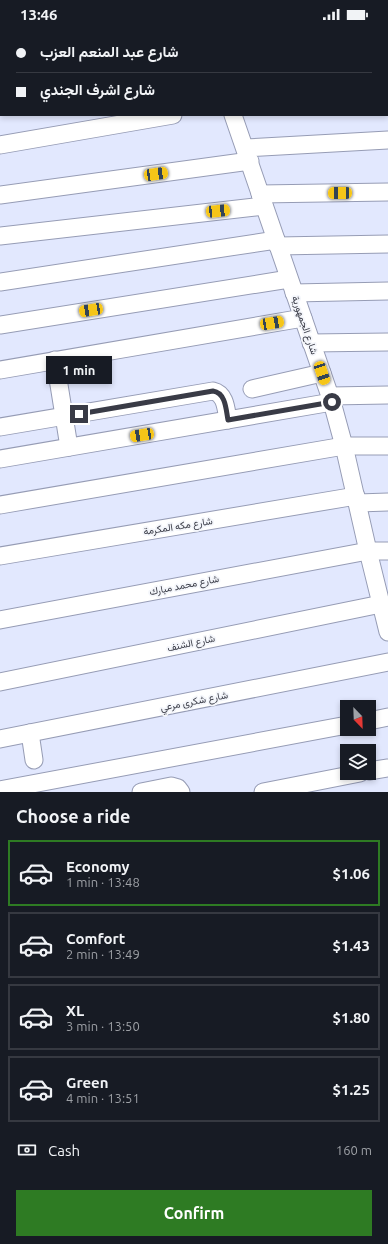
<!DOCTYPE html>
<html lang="en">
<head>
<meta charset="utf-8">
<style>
	body { margin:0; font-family:Ubuntu,Vazirmatn,sans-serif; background:#20242c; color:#f1f3f6; height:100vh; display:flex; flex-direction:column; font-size:15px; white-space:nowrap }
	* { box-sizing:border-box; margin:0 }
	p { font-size:13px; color:#9ea1a6 }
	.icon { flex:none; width:22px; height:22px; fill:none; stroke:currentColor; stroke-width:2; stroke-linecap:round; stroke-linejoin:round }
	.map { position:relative; height:764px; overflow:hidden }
	.panel { display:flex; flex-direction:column; background:#171b24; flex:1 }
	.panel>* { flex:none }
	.hud { position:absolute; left:0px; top:0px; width:388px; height:88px; box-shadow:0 2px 6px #0003; display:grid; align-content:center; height:88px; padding:0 16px; background:#171b24 }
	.needle { width:26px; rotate:157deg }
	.buttons { position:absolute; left:340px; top:672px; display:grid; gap:8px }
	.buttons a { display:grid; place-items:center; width:36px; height:36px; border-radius:0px; background:#171b24; box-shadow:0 2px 6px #0003; font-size:20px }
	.end { position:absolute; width:18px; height:18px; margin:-9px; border:5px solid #393b46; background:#fff; box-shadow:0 0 0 2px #fff }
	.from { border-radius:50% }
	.bubble { position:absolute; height:28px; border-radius:0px; background:#171b24; box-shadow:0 2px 6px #0003; font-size:13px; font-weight:700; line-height:28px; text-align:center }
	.car { position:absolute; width:12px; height:24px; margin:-12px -6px; border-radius:5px; box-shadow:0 0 3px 1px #0007; background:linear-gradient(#f5c518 24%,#345 0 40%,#f5c518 0 76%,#345 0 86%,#f5c518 0) }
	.hud b { display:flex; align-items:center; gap:14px; height:38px; font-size:15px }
	.hud b+b { border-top:1px solid #363941 }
	.hud i { width:10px; height:10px; background:#f1f3f6 }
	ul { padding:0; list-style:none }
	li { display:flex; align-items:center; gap:12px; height:66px; margin:0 8px 6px; padding:0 8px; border:2px solid #363941; border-radius:0px }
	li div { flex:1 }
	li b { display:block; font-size:15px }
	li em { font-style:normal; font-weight:700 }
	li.on { border-color:#2e7b23 }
	li>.icon { width:36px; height:36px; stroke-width:1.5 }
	h2 { padding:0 16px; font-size:18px; line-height:48px }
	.pay { display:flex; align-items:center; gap:10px; height:44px; padding:0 16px; font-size:15px }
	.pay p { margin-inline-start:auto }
	.action { display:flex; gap:8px; margin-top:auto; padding:8px 16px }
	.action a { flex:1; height:46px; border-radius:0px; background:#2e7b23; color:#fff; font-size:16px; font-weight:700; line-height:46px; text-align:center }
	.status { display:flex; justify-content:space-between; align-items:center; height:28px; padding:0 20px; background:#171b24; direction:ltr }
	.status svg { height:11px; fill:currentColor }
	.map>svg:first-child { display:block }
</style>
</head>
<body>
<div class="status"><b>13:46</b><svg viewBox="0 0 49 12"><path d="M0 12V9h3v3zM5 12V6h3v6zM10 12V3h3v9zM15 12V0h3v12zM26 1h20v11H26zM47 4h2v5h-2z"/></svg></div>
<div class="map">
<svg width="388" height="764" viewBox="0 0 388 764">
	<rect width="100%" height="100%" fill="#e2e8fe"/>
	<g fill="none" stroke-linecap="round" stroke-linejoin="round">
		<defs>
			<g id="minor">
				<polyline points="202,1 212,0"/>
				<polyline points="387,56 388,56"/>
				<polyline points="0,71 1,71"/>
				<polyline points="233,87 332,374 344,418 368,523 388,604"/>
				<polyline points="0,117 173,87"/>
				<polyline points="246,120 388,112"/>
				<polyline points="260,166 388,164"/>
				<polyline points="0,167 250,133"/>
				<polyline points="0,208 264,178"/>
				<polyline points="278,218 388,216"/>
				<polyline points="0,254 276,212"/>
				<polyline points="294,265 388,263"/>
				<polyline points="0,297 289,251"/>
				<polyline points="311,315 388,314"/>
				<polyline points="55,332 69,419"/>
				<polyline points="0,342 303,290"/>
				<polyline points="252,361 322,345"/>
				<polyline points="330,368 388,367"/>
				<path d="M0,399l213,-36c13,3 13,19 15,29"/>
				<polyline points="0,431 332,374"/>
				<polyline points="358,475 388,474"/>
				<polyline points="0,477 344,418 388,418"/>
				<polyline points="0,528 356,468"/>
				<polyline points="0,592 368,523 388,523"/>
				<polyline points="0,654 381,576"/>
				<polyline points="369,693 388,689"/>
				<polyline points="30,705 34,732"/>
				<polyline points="0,711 388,634"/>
				<polyline points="369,743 388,740"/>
				<polyline points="0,762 347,697"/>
				<polyline points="141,764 171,758 178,760 181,764"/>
				<polyline points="263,764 360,745"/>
			</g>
		</defs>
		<use href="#minor" stroke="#969cb5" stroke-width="19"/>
		<use href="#minor" stroke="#fff" stroke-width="17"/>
	</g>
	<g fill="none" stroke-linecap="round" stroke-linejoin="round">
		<path stroke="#393b46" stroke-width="5" d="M79,386l134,-23c13,2 13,19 15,29l104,-18"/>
	</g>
	<g text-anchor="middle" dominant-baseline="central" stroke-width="3.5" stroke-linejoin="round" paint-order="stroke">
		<g font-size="10" fill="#393b46" stroke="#f4f6fb">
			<text transform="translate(305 297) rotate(71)">شارع الجمهورية</text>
			<text transform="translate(178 498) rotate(-9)">شارع مكه المكرمة</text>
			<text transform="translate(184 557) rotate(-11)">شارع محمد مبارك</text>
			<text transform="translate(191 615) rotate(-12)">شارع الشنف</text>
			<text transform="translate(194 673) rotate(-11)">شارع شكرى مرعي</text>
		</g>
	</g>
</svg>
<div class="buttons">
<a><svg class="needle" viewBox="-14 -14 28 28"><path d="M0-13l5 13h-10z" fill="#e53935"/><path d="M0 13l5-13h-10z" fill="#9ea1a6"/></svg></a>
<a><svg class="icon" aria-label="layers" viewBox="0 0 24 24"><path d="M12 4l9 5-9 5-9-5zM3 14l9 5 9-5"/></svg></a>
</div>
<i class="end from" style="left:332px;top:374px"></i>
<i class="end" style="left:79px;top:386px"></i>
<div class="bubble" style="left:46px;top:328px;width:66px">1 min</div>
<i class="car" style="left:156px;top:146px;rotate:82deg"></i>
<i class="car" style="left:340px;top:165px;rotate:269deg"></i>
<i class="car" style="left:218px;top:183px;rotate:84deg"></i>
<i class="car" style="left:91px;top:282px;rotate:261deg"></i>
<i class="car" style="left:272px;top:295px;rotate:80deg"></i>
<i class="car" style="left:322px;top:345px;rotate:161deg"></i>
<i class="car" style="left:142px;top:407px;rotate:261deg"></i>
<div class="hud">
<b><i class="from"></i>شارع عبد المنعم العزب</b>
<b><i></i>شارع اشرف الجندي</b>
</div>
</div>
<section class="panel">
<h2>Choose a ride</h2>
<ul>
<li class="on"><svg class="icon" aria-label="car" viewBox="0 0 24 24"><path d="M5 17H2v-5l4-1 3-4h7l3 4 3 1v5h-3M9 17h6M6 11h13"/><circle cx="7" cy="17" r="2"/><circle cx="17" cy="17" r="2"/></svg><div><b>Economy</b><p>1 min · 13:48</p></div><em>$1.06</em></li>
<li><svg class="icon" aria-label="car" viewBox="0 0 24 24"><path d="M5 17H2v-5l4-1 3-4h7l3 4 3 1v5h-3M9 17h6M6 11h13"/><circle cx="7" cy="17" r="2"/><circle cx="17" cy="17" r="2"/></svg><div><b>Comfort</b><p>2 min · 13:49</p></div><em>$1.43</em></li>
<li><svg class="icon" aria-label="car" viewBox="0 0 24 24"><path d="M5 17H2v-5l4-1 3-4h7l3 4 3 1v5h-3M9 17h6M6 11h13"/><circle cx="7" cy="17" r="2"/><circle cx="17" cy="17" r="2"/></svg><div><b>XL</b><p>3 min · 13:50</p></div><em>$1.80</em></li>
<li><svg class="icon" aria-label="car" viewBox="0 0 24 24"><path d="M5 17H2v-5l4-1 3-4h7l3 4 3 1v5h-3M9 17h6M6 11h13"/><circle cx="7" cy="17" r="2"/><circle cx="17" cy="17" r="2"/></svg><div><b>Green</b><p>4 min · 13:51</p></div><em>$1.25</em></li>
</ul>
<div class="pay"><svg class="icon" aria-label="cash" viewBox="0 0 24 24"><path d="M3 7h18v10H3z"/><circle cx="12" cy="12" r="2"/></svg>Cash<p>160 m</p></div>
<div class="action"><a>Confirm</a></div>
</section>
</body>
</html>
